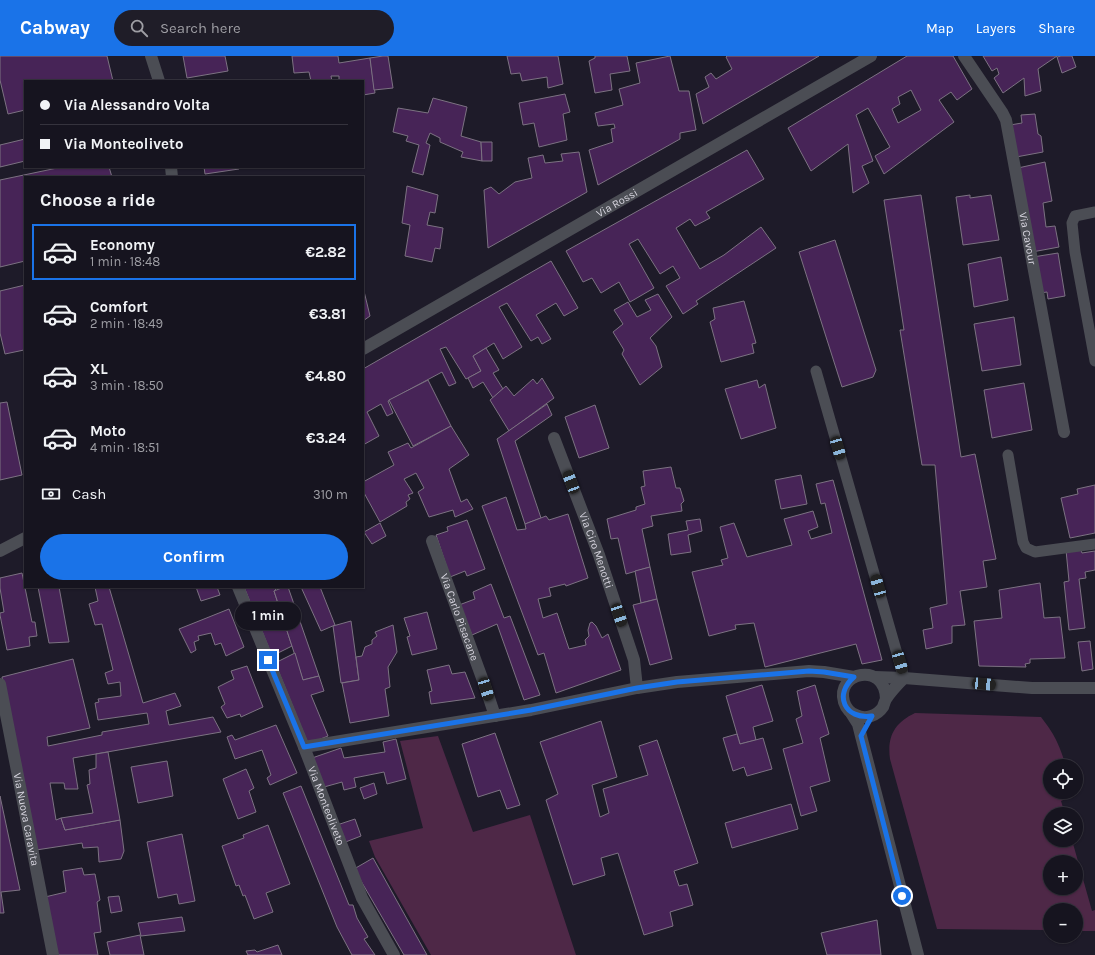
<!DOCTYPE html>
<html lang="en">
<head>
<meta charset="utf-8">
<style>
	body { margin:0; font-family:Karla,sans-serif; background:#1f1d28; color:#f1f3f6; height:100vh; display:flex; flex-direction:column; font-size:15px; white-space:nowrap }
	* { box-sizing:border-box; margin:0 }
	p { font-size:13px; color:#9e9ea4 }
	.icon { flex:none; width:22px; height:22px; fill:none; stroke:currentColor; stroke-width:2; stroke-linecap:round; stroke-linejoin:round }
	.map { position:relative; flex:1; overflow:hidden }
	.sheet { position:absolute; left:24px; top:120px; width:340px; height:412px; display:flex; flex-direction:column; background:#16141f; border-radius:0px; box-shadow:0 1px 3px #0004,0 0 0 1px #35333d }
	.sheet>* { flex:none }
	.hud { position:absolute; left:24px; top:24px; width:340px; height:88px; border-radius:0px; box-shadow:0 1px 3px #0004,0 0 0 1px #35333d; display:grid; align-content:center; height:88px; padding:0 16px; background:#16141f }
	.tools { position:absolute; left:1043px; top:703px; display:grid; gap:8px }
	.tools a { display:grid; place-items:center; width:40px; height:40px; border-radius:50%; background:#16141f; box-shadow:0 1px 3px #0004,0 0 0 1px #35333d; font-size:20px }
	.end { position:absolute; width:18px; height:18px; margin:-9px; border:5px solid #1a73e8; background:#fff; box-shadow:0 0 0 2px #fff }
	.from { border-radius:50% }
	.bubble { position:absolute; height:28px; border-radius:14px; background:#16141f; box-shadow:0 1px 3px #0004,0 0 0 1px #35333d; font-size:13px; font-weight:700; line-height:28px; text-align:center }
	.car { position:absolute; width:12px; height:24px; margin:-12px -6px; border-radius:5px; box-shadow:0 0 3px 1px #0007; background:linear-gradient(#222 24%,#8ab4d8 0 40%,#222 0 76%,#8ab4d8 0 86%,#222 0) }
	.hud b { display:flex; align-items:center; gap:14px; height:38px; font-size:15px }
	.hud b+b { border-top:1px solid #35333d }
	.hud i { width:10px; height:10px; background:#f1f3f6 }
	ul { padding:0; list-style:none }
	li { display:flex; align-items:center; gap:12px; height:56px; margin:0 8px 6px; padding:0 8px; border:2px solid transparent; border-radius:0px }
	li div { flex:1 }
	li b { display:block; font-size:15px }
	li em { font-style:normal; font-weight:700 }
	li.selected { border-color:#1a73e8 }
	li>.icon { width:36px; height:36px; stroke-width:1.5 }
	h2 { padding:0 16px; font-size:18px; line-height:48px }
	.pay { display:flex; align-items:center; gap:10px; height:44px; padding:0 16px; font-size:15px }
	.pay p { margin-inline-start:auto }
	.action { display:flex; gap:8px; margin-top:auto; padding:8px 16px }
	.action a { flex:1; height:46px; border-radius:24px; background:#1a73e8; color:#fff; font-size:16px; font-weight:700; line-height:46px; text-align:center }
	header { display:flex; align-items:center; gap:24px; box-sizing:border-box; height:56px; padding:0 20px; background:#1a73e8; color:#fff }
	header strong { font-size:19px }
	nav { display:flex; gap:22px; margin-inline-start:auto; font-size:14px }
	.search { width:280px; height:36px; background:#1f1d28; display:flex; align-items:center; gap:10px; box-sizing:border-box; padding:0 14px; border-radius:22px; color:#9e9ea4; font-size:15px }
	.map>svg:first-child { display:block }
</style>
</head>
<body>
<header>
<strong>Cabway</strong>
<div class="search"><svg class="icon" aria-label="search" viewBox="0 0 24 24"><circle cx="10" cy="10" r="6"/><path d="M15 15l6 6"/></svg>Search here</div>
<nav><a>Map</a><a>Layers</a><a>Share</a></nav>
</header>
<div class="map">
<svg width="1095" height="899" viewBox="0 0 1095 899">
	<rect width="100%" height="100%" fill="#1e1b29"/>
	<g fill="#4e2847" fill-rule="evenodd">
		<path d="M915,657l126,4c14,18 18,27 25,49h-16v26h23l1,3 -13,6 4,13h-15v26h22l20,71 3,-1v21h-19v-21h-26v20l-113,-1 -47,-170c-3,-22 4,-36 25,-46zM1050,806h26v26h-26z"/>
		<polygon points="438,680 473,776 530,759 576,899 431,899 375,801 369,785 423,772 400,685"/>
	</g>
	<g fill="#472457" stroke="#7c7282" fill-rule="evenodd">
		<polygon points="0,0 107,0 113,25 25,25 25,54 8,58 0,24"/>
		<polygon points="183,0 225,0 228,15 187,22"/>
		<polygon points="292,0 338,0 339,7 370,2 375,37 363,39 363,25 339,25 339,20 331,20 332,25 311,25 309,16 294,17"/>
		<polygon points="383,0 388,0 393,32 374,34 370,2"/>
		<polygon points="507,0 558,0 563,28 548,32 547,21 522,25 520,17 511,18"/>
		<polygon points="595,0 627,0 630,15 610,18 612,34 595,37 589,5 595,2"/>
		<polygon points="670,0 679,35 689,35 696,74 680,77 680,83 598,129 589,94 613,86 611,73 615,72 614,68 598,70 595,57 623,49 619,33 640,27 636,7"/>
		<polygon points="727,0 819,0 703,68 696,38 709,31 705,21 711,17 716,23 732,13 726,1"/>
		<path d="M907,0h46l19,33 -15,11 -6,-8 -12,8 15,22 -70,52 -9,-18 15,-9 -22,-39 -12,7 17,46 -11,5 7,17 -16,10 -5,-49 -37,27 -23,-43zM911,34l10,20 -23,13 -6,-14 8,-5 -2,-7z"/>
		<polygon points="983,0 1057,0 1038,13 1041,35 1025,40 1024,22 1003,37 994,22 999,18 997,12 992,15"/>
		<polygon points="1061,0 1072,0 1076,11 1062,17 1057,1"/>
		<polygon points="565,38 570,56 563,58 567,84 539,91 534,67 523,69 519,47"/>
		<polygon points="433,42 467,51 461,80 481,86 482,105 461,101 463,96 440,86 440,82 430,77 426,87 430,89 423,119 412,116 419,89 406,85 408,80 393,76 398,52 428,57"/>
		<polygon points="1035,58 1038,78 1041,80 1043,96 1016,101 1010,69 1022,67 1021,59"/>
		<polygon points="25,83 25,105 0,111 0,89"/>
		<polygon points="481,86 492,86 492,105 482,105"/>
		<polygon points="747,94 764,123 706,156 710,162 695,170 690,163 676,172 700,213 724,199 761,171 776,192 696,245 698,248 683,258 666,230 680,222 673,210 660,218 638,183 629,188 654,232 630,246 619,226 601,237 592,222 583,226 566,195"/>
		<polygon points="579,96 587,136 488,192 484,134 491,131 499,138 515,126 532,122 528,102 543,99 545,107 563,105 561,98"/>
		<polygon points="1045,106 1052,145 1043,147 1046,171 1055,170 1059,191 1032,196 1018,112"/>
		<polygon points="62,111 109,111 112,121 25,121 25,205 0,211 0,124"/>
		<polygon points="204,111 238,111 239,113 205,118"/>
		<polygon points="407,130 438,139 435,157 430,156 427,169 443,172 440,193 435,192 432,206 405,200 410,169 402,167"/>
		<polygon points="921,139 961,401 975,398 996,503 983,505 987,531 960,535 965,569 952,570 952,587 926,593 923,574 933,572 930,552 947,548 935,409 922,409 900,274 904,274 884,144"/>
		<polygon points="970,139 970,142 991,139 999,184 963,189 956,141"/>
		<polygon points="835,184 876,314 873,321 842,331 799,196"/>
		<polygon points="1058,197 1065,240 1048,243 1047,236 1040,237 1033,201"/>
		<polygon points="1001,201 1008,244 974,251 968,208"/>
		<polygon points="551,205 578,252 564,260 556,247 536,259 551,283 542,288 538,281 531,285 507,247 499,251 522,291 503,303 494,287 473,300 481,315 466,323 446,291 440,293 456,327 449,330 442,316 388,345 393,357 387,360 381,348 367,356 379,380 363,389 363,313"/>
		<polygon points="25,229 25,299 24,294 5,298 0,277 0,235"/>
		<polygon points="363,231 370,260 363,265"/>
		<polygon points="658,238 672,261 650,282 656,290 662,311 640,329 622,298 624,294 613,276 623,268 614,254 628,246 637,261 651,254 645,244"/>
		<polygon points="744,245 756,287 752,288 754,297 721,306 710,266 715,263 713,252"/>
		<polygon points="1014,261 1021,309 982,315 974,268"/>
		<polygon points="486,292 499,314 493,317 503,333 493,342 483,326 473,332 468,322 481,315 473,300"/>
		<polygon points="542,322 554,342 509,375 490,344 506,330 514,340 533,323 537,328"/>
		<polygon points="428,324 451,370 413,390 389,344"/>
		<polygon points="757,324 759,332 765,328 776,372 741,383 725,333"/>
		<polygon points="1024,327 1032,374 992,382 984,334"/>
		<polygon points="7,346 22,419 0,424 0,347"/>
		<polygon points="547,348 552,359 515,385 541,462 525,468 497,383"/>
		<polygon points="595,349 609,392 579,402 565,361"/>
		<polygon points="451,370 469,399 449,413 461,446 467,443 473,453 455,461 453,454 429,461 418,436 424,432 416,417 404,423 413,437 408,439 410,443 406,446 407,450 380,466 363,435 363,426 394,409 388,396 408,387 411,392"/>
		<polygon points="671,411 676,432 680,432 684,445 681,448 682,455 651,460 653,470 642,473 650,511 626,518 618,482 611,483 607,463 636,454 636,451 645,448 641,431 645,430 643,415"/>
		<polygon points="801,419 807,448 781,453 775,424"/>
		<polygon points="833,424 882,604 862,608 856,588 765,611 754,567 735,569 736,573 709,580 692,516 723,509 721,504 728,502 720,471 734,467 747,501 792,489 784,463 813,455 818,471 808,475 811,483 832,477 825,447 821,448 816,428"/>
		<polygon points="1095,429 1095,477 1070,482 1061,442 1078,438 1077,433"/>
		<polygon points="506,441 517,474 526,473 525,468 546,460 549,464 568,458 588,522 566,530 565,528 549,532 551,540 538,543 543,562 557,557 569,593 586,589 585,584 589,580 588,574 590,567 592,566 596,570 602,582 608,578 621,614 556,637 544,597 538,599 482,450"/>
		<polygon points="700,463 702,475 688,479 691,496 671,499 668,478 688,474 686,465"/>
		<polygon points="467,464 485,513 467,520 465,515 450,521 436,479 448,475 447,471"/>
		<polygon points="380,467 386,480 372,488 364,476"/>
		<polygon points="1080,492 1082,497 1095,495 1095,514 1085,516 1086,522 1079,523 1085,572 1069,574 1064,526 1069,525 1066,494"/>
		<polygon points="650,511 657,543 641,547 635,515"/>
		<polygon points="22,517 32,566 35,566 37,580 29,581 30,590 7,594 0,559 0,557 4,556 0,532 0,522"/>
		<polygon points="1040,527 1044,562 1060,561 1065,602 1030,603 1030,607 1025,608 1026,611 979,610 974,565 1002,562 999,534"/>
		<polygon points="491,528 504,562 510,560 540,639 524,644 497,568 472,579 459,549 475,543 473,536"/>
		<polygon points="38,531 59,531 69,586 49,587"/>
		<polygon points="95,531 109,531 143,647 175,637 181,650 166,655 169,669 213,661 221,676 73,702 78,733 65,733 64,727 50,727 56,764 61,762 65,774 120,764 124,795 121,803 99,806 98,791 83,792 82,787 36,794 2,621 73,603 90,672 47,681 48,690 102,679 102,676 149,668 147,657 98,664 95,647 99,646 98,643 121,640 120,626 108,628 105,617 113,614 102,568 95,569 89,548 98,545"/>
		<polygon points="196,531 217,531 220,539 201,545"/>
		<polygon points="244,531 278,531 274,535 292,590 272,600"/>
		<polygon points="284,531 288,531 319,620 303,624 274,535"/>
		<polygon points="301,531 320,531 335,569 321,575"/>
		<polygon points="657,543 672,603 650,609 633,549"/>
		<polygon points="229,553 244,591 226,600 221,587 215,589 211,577 198,580 199,584 194,586 196,594 191,597 179,573"/>
		<polygon points="427,556 437,593 412,599 407,581 410,580 404,562"/>
		<polygon points="351,565 359,624 341,627 333,570"/>
		<polygon points="393,569 397,596 388,611 390,631 385,633 389,660 350,667 342,627 359,624 356,601 362,600 365,591 372,588 372,584 377,580 375,576"/>
		<polygon points="1090,585 1093,613 1082,615 1078,586"/>
		<polygon points="295,597 303,624 319,620 324,635 311,639 328,680 308,688 275,607"/>
		<polygon points="449,609 452,618 465,616 475,642 431,648 429,636 432,635 427,614"/>
		<polygon points="247,610 263,651 241,661 240,658 227,662 221,651 225,648 218,631 234,623 231,615"/>
		<polygon points="762,629 773,665 753,671 756,684 740,688 726,640"/>
		<polygon points="815,629 829,678 820,682 830,725 810,731 817,755 801,760 783,693 803,687 796,663 802,660 797,635"/>
		<polygon points="601,665 617,721 592,729 600,761 609,757 603,733 648,719 639,690 657,684 698,807 674,815 679,830 687,828 693,849 670,856 673,870 644,879 618,797 601,802 605,819 573,829 546,744 558,738 540,686"/>
		<polygon points="276,669 297,717 270,729 267,722 271,719 262,694 235,703 227,681 232,679 235,684"/>
		<polygon points="495,677 520,749 507,753 500,734 478,741 462,688"/>
		<polygon points="737,678 740,688 763,682 772,713 747,720 744,711 733,715 723,682"/>
		<polygon points="396,683 406,723 387,728 384,716 354,722 356,731 344,734 342,726 324,731 312,702 341,692 344,702 385,696 383,686"/>
		<polygon points="108,696 120,764 65,774 61,762 93,757 87,729 90,728 89,714 96,712 96,698"/>
		<polygon points="167,705 173,740 138,747 131,711"/>
		<polygon points="246,713 254,732 249,735 256,756 238,763 223,723"/>
		<polygon points="374,727 377,738 364,743 360,732"/>
		<polygon points="301,730 349,849 353,849 357,862 368,881 364,883 375,899 352,899 337,871 283,737"/>
		<polygon points="0,740 20,834 1,836 4,857 0,857"/>
		<polygon points="791,748 798,773 732,792 725,767"/>
		<polygon points="355,763 361,780 343,787 337,769"/>
		<polygon points="268,769 290,828 266,837 273,856 254,863 245,839 243,840 239,829 236,830 222,790 244,782 243,779"/>
		<polygon points="182,778 195,845 179,848 177,838 158,842 147,786"/>
		<polygon points="373,802 427,899 404,899 354,813"/>
		<polygon points="82,812 84,819 95,818 100,844 97,846 101,876 94,877 98,899 57,899 45,841 66,836 63,815"/>
		<polygon points="119,840 122,855 111,857 108,841"/>
		<polygon points="182,861 185,875 141,880 138,867"/>
		<polygon points="877,864 881,899 827,899 821,877"/>
		<polygon points="140,879 144,899 110,899 107,886"/>
		<polygon points="278,889 282,899 248,899 246,895 255,894 257,896"/>
	</g>
	<g fill="none" stroke-linecap="round" stroke-linejoin="round">
		<g stroke="#4b4d54" stroke-width="11">
			<polyline points="1095,156 1075,160 1072,167 1075,196 1095,305"/>
			<polyline points="816,315 904,622"/>
			<polyline points="1008,399 1023,486 1026,492 1035,496 1095,488"/>
		</g>
		<g stroke="#4b4d54" stroke-width="12">
			<polyline points="151,0 159,25"/>
			<path id="s1" d="M964,0l38,56 4,8 58,312"/>
			<polyline points="171,111 172,121"/>
			<path id="s2" d="M554,382l45,117 35,105 3,28"/>
			<path id="s3" d="M432,485l54,148 9,27"/>
			<path id="s4" d="M238,531l66,160 58,151 32,57"/>
			<polyline points="875,621 904,622 1032,632 1095,632"/>
			<path id="s5" d="M0,628l53,271"/>
			<path d="M886,643c-1,-38 -51,-27 -42,3 2,6 6,11 12,13 9,5 21,1 27,-8 1,-3 2,-6 3,-8 5,-8 12,-15 18,-21"/>
			<polyline points="851,657 858,668 861,680 918,899"/>
			<polyline points="304,691 531,654 637,632 677,626 809,615 824,616 854,621"/>
		</g>
		<g stroke="#4b4d54" stroke-width="12">
			<path id="s6" d="M363,293l508,-293"/>
			<polyline points="0,495 25,482"/>
		</g>
	</g>
	<g fill="none" stroke-linecap="round" stroke-linejoin="round">
		<path stroke="#1a73e8" stroke-width="5" d="M268,604l36,87 227,-37 106,-22 40,-6 132,-11 15,1 30,5c-21,18 -9,43 18,39l-11,20 41,160"/>
	</g>
	<g text-anchor="middle" dominant-baseline="central" stroke-width="3" stroke-linejoin="round" paint-order="stroke">
		<g font-size="11" fill="#d6d4de" stroke="#1e1b29">
			<text stroke="none"><textPath href="#s6" startOffset="293">Via Rossi</textPath></text>
			<text stroke="none"><textPath href="#s1" startOffset="197">Via Cavour</textPath></text>
			<text stroke="none"><textPath href="#s2" startOffset="120">Via Ciro Menotti</textPath></text>
			<text stroke="none"><textPath href="#s3" startOffset="81">Via Carlo Pisacane</textPath></text>
			<text stroke="none"><textPath href="#s4" startOffset="236">Via Monteoliveto</textPath></text>
			<text stroke="none"><textPath href="#s5" startOffset="138">Via Nuova Caravita</textPath></text>
		</g>
	</g>
</svg>
<div class="tools">
<a><svg class="icon" aria-label="locate" viewBox="0 0 24 24"><circle cx="12" cy="12" r="6"/><path d="M12 2v4M12 18v4M2 12h4M18 12h4"/></svg></a>
<a><svg class="icon" aria-label="layers" viewBox="0 0 24 24"><path d="M12 4l9 5-9 5-9-5zM3 14l9 5 9-5"/></svg></a>
<a>+</a>
<a>−</a>
</div>
<i class="end from" style="left:902px;top:840px"></i>
<i class="end" style="left:268px;top:604px"></i>
<div class="bubble" style="left:235px;top:546px;width:66px">1 min</div>
<i class="car" style="left:838px;top:392px;rotate:164deg"></i>
<i class="car" style="left:571px;top:426px;rotate:339deg"></i>
<i class="car" style="left:878px;top:530px;rotate:344deg"></i>
<i class="car" style="left:619px;top:559px;rotate:161deg"></i>
<i class="car" style="left:900px;top:606px;rotate:164deg"></i>
<i class="car" style="left:984px;top:628px;rotate:95deg"></i>
<i class="car" style="left:486px;top:633px;rotate:163deg"></i>
<div class="hud">
<b><i class="from"></i>Via Alessandro Volta</b>
<b><i></i>Via Monteoliveto</b>
</div>
<section class="sheet">
<h2>Choose a ride</h2>
<ul>
<li class="selected"><svg class="icon" aria-label="car" viewBox="0 0 24 24"><path d="M5 17H2v-5l4-1 3-4h7l3 4 3 1v5h-3M9 17h6M6 11h13"/><circle cx="7" cy="17" r="2"/><circle cx="17" cy="17" r="2"/></svg><div><b>Economy</b><p>1 min · 18:48</p></div><em>€2.82</em></li>
<li><svg class="icon" aria-label="car" viewBox="0 0 24 24"><path d="M5 17H2v-5l4-1 3-4h7l3 4 3 1v5h-3M9 17h6M6 11h13"/><circle cx="7" cy="17" r="2"/><circle cx="17" cy="17" r="2"/></svg><div><b>Comfort</b><p>2 min · 18:49</p></div><em>€3.81</em></li>
<li><svg class="icon" aria-label="car" viewBox="0 0 24 24"><path d="M5 17H2v-5l4-1 3-4h7l3 4 3 1v5h-3M9 17h6M6 11h13"/><circle cx="7" cy="17" r="2"/><circle cx="17" cy="17" r="2"/></svg><div><b>XL</b><p>3 min · 18:50</p></div><em>€4.80</em></li>
<li><svg class="icon" aria-label="car" viewBox="0 0 24 24"><path d="M5 17H2v-5l4-1 3-4h7l3 4 3 1v5h-3M9 17h6M6 11h13"/><circle cx="7" cy="17" r="2"/><circle cx="17" cy="17" r="2"/></svg><div><b>Moto</b><p>4 min · 18:51</p></div><em>€3.24</em></li>
</ul>
<div class="pay"><svg class="icon" aria-label="cash" viewBox="0 0 24 24"><path d="M3 7h18v10H3z"/><circle cx="12" cy="12" r="2"/></svg>Cash<p>310 m</p></div>
<div class="action"><a>Confirm</a></div>
</section>
</div>
</body>
</html>
